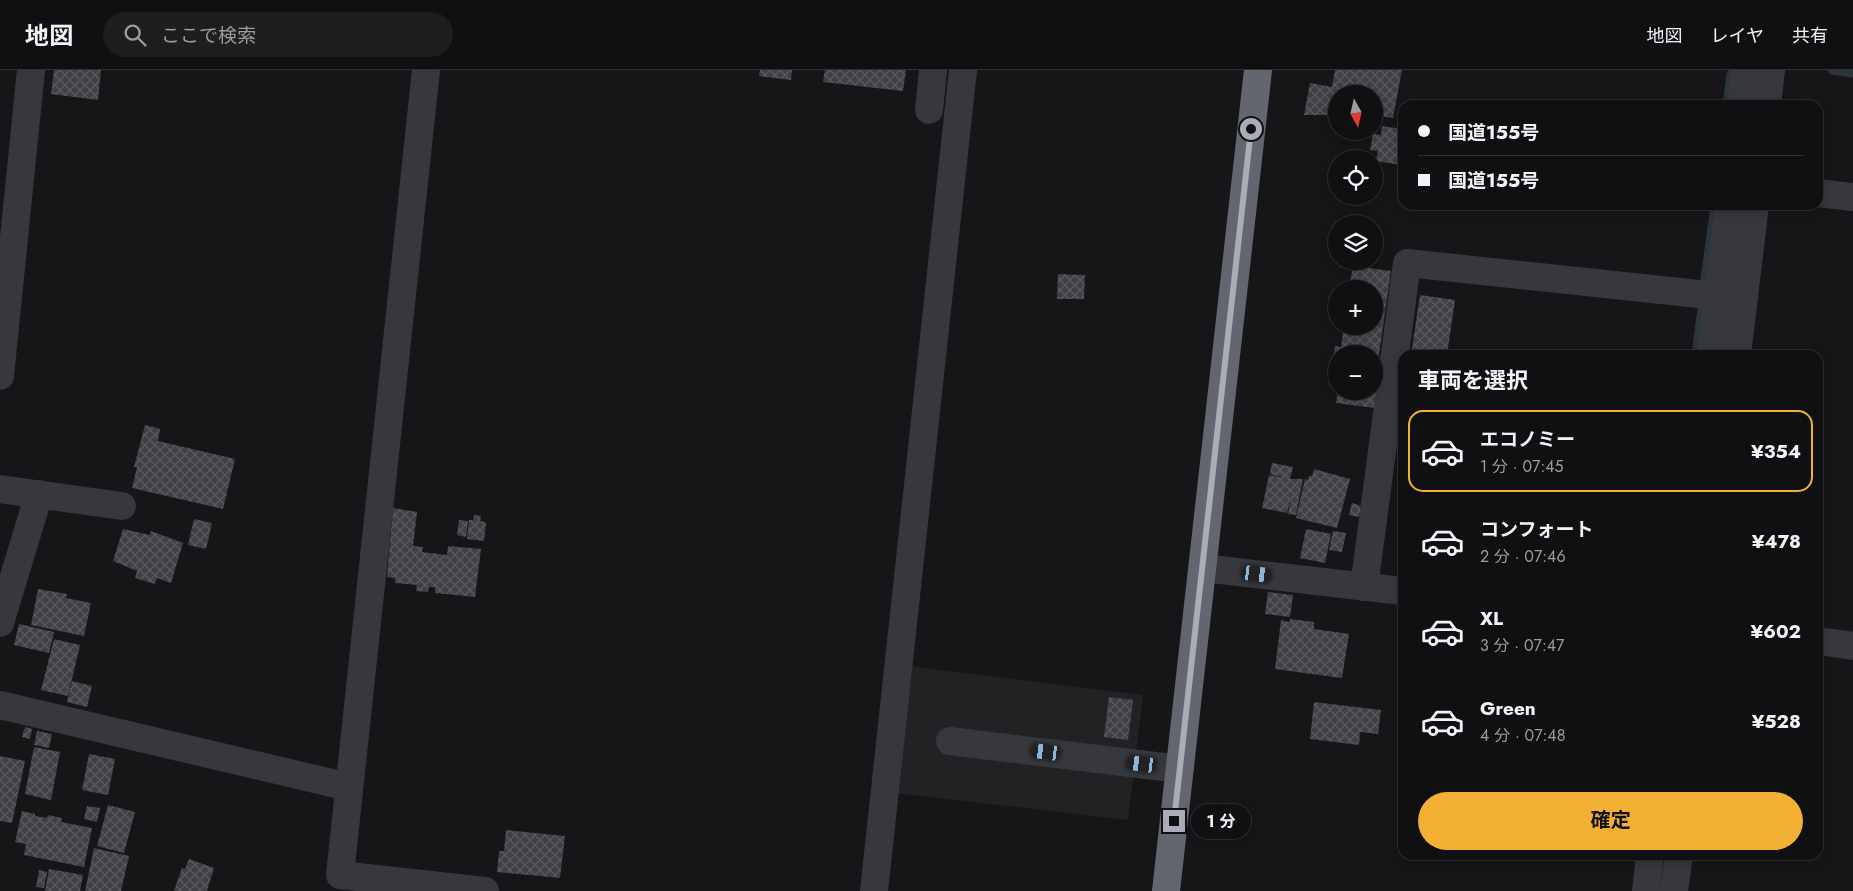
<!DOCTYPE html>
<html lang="ja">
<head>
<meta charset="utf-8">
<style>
	body { margin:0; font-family:Jost,"Noto Sans JP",sans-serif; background:#1e1e20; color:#f1f3f6; height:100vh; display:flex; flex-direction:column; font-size:19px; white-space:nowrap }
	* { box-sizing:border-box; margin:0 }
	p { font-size:16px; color:#9c9d9f }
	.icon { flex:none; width:28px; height:28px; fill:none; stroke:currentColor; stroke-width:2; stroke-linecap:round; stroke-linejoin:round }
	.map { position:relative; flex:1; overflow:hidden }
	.drawer { position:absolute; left:1398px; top:280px; width:425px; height:510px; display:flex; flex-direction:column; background:#101012; border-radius:15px; box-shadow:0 2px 12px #0003,0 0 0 1px #303032 }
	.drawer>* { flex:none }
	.top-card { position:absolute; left:1398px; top:30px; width:425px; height:110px; border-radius:15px; box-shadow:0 2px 12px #0003,0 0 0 1px #303032; display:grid; align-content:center; height:110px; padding:0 20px; background:#101012 }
	.needle { width:32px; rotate:172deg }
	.buttons { position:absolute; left:1328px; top:15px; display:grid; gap:10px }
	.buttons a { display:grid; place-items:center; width:55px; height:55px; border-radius:50%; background:#101012; box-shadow:0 2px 12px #0003,0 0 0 1px #303032; font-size:25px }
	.end { position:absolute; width:22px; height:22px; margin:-11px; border:6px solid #a8adb8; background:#111; box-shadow:0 0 0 2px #111 }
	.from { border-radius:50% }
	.bubble { position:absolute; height:35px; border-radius:18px; background:#101012; box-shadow:0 2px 12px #0003,0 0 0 1px #303032; font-size:16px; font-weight:700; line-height:35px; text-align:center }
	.car { position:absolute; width:15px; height:30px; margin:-15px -8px; border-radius:6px; box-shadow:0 0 4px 1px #0007; background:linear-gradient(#222 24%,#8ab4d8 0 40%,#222 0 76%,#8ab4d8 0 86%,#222 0) }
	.top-card b { display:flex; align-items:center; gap:18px; height:48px; font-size:19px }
	.top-card b+b { border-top:1px solid #303032 }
	.top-card i { width:12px; height:12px; background:#f1f3f6 }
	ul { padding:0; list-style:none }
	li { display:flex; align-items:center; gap:15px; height:82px; margin:0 10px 8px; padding:0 10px; border:2px solid transparent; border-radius:15px }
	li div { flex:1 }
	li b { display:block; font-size:19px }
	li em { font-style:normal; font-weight:700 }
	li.selected { border-color:#f2b134 }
	li>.icon { width:45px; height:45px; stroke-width:1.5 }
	h2 { padding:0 20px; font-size:22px; line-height:60px }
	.action { display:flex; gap:10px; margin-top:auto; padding:10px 20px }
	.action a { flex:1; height:58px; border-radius:30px; background:#f2b134; color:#111; font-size:20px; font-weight:700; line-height:58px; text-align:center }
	header { display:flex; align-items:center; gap:30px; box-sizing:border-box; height:70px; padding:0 25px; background:#101012; border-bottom:1px solid #303032 }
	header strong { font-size:24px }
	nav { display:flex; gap:28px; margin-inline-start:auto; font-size:18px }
	.search { width:350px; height:45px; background:#1e1e20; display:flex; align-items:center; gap:12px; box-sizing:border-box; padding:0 18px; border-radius:28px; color:#9c9d9f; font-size:19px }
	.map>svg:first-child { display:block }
</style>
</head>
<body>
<header>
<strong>地図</strong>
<div class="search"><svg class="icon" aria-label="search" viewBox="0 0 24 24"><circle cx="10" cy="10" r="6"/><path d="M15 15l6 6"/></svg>ここで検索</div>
<nav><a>地図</a><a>レイヤ</a><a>共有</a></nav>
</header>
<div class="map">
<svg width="1853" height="821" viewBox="0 0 1853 821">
	<defs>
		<pattern id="building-cross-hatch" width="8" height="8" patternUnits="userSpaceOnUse" patternTransform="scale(1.25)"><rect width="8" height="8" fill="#404145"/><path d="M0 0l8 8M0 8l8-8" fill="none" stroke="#595a5e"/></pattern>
	</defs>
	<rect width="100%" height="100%" fill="#161618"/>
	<polygon fill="#222225" points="908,596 1143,625 1128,750 894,723"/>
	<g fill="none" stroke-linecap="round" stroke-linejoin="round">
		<g stroke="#2c353c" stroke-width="9">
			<polyline points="1832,0 1853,3"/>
			<polyline points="1727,35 1731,4"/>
			<polyline points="1705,210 1715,135"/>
			<polyline points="1696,285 1702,238"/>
		</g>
	</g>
	<g fill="url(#building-cross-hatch)">
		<polygon points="54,0 101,0 98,30 51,24"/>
		<polygon points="760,0 792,0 791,10 759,6"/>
		<polygon points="825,0 906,0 903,21 823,12"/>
		<polygon points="1335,0 1402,0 1393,48 1374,45 1374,24 1336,24 1336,45 1304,45 1310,13 1332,17"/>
		<polygon points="1382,56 1402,59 1402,95 1376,91 1378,81 1370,80 1373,64 1381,65"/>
		<polygon points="1340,191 1350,191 1349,198 1339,197"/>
		<polygon points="1353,196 1391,201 1375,312 1374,284 1336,284 1336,308 1330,307 1335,276 1341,277 1344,256 1374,256 1374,219 1349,219"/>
		<polygon points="1058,204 1085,205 1084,229 1057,229"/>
		<polygon points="1420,225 1455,230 1447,285 1411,285"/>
		<polygon points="1374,314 1378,315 1375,338 1336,333 1338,321 1374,321"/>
		<polygon points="145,355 160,359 158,371 235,389 223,439 132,418 137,397 134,397"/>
		<polygon points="1272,393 1293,397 1290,409 1303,409 1296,445 1288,444 1291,428 1287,443 1262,438 1269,405 1284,408 1270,404"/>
		<polygon points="1314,399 1350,409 1337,458 1296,448 1305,409 1308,410 1309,406 1312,406"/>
		<polygon points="1352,433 1361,436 1359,447 1349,445"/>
		<polygon points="393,438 417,442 413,476 423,477 422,482 447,485 448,476 481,479 475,527 435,523 435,517 429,517 428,522 416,521 417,515 395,513 395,508 387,507"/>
		<polygon points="474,445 481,446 480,451 486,452 484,471 467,469 469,450 473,450"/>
		<polygon points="194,449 212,453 206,479 188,475"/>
		<polygon points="459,450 468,451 466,467 457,465"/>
		<polygon points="123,459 150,465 151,461 183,473 171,513 157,508 155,514 135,508 137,501 113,491"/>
		<polygon points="1306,459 1331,464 1325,493 1300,488"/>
		<polygon points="1333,461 1346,463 1342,482 1329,480"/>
		<polygon points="38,519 67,524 66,528 91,533 84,566 31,555"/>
		<polygon points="1268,522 1293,525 1290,547 1265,544"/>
		<polygon points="1290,549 1314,552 1314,559 1349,564 1342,608 1275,599 1281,550 1290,552"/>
		<polygon points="19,554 54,562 49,583 14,575"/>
		<polygon points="54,569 80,575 68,626 41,620"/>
		<polygon points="72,611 92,616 87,637 67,632"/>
		<polygon points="1109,627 1133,630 1128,670 1104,667"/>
		<polygon points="1314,632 1381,640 1378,664 1360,662 1359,675 1310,669"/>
		<polygon points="25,657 32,659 30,669 22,667"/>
		<polygon points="37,661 52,664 49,678 34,675"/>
		<polygon points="34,677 60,682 51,730 25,724"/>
		<polygon points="89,684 115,689 108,725 82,720"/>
		<polygon points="0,686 25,691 12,753 0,751"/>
		<polygon points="108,735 135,742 124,783 97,776"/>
		<polygon points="87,736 100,738 97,752 84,749"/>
		<polygon points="22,741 35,744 35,746 47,748 48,745 62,748 61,752 92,758 84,797 24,785 26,774 15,772"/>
		<polygon points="506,760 565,766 560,808 497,802 499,781 504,781"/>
		<polygon points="94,778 129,786 121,821 85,821"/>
		<polygon points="189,789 214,798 207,821 174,821 182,798 185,799"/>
		<polygon points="49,799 83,805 80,821 45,821"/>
		<polygon points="39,800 47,802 44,818 36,817"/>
	</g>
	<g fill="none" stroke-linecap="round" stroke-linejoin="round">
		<g stroke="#37383d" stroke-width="28">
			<polyline points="426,0 340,805 485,821"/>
			<polyline points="1741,35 1745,0"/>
			<polyline points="1767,35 1771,0"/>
			<polyline points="929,40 933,0"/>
			<polyline points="1818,123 1853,127"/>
			<polyline points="1711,285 1729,135"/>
			<polyline points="1737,285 1755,135"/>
			<polyline points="0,306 31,0"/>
			<polyline points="0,419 122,436"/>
			<polyline points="1203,498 1402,521"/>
			<polyline points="1364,517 1407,193 1718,226"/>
			<polyline points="0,553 39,424"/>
			<polyline points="1818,571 1853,576"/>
			<polyline points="0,635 349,717"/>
			<polyline points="950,671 1180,699"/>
			<polyline points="874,821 963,0"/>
			<polyline points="1646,821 1650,785"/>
			<polyline points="1674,821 1679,785"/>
		</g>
		<polyline stroke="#63666e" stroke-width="28" points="1166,821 1258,0"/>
	</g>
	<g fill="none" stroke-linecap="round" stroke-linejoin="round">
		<polyline stroke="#a8adb8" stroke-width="6" points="1174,751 1251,59"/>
	</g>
</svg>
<div class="buttons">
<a><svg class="needle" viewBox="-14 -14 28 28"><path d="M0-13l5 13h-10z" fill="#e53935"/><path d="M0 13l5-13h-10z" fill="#9c9d9f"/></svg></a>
<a><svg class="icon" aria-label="locate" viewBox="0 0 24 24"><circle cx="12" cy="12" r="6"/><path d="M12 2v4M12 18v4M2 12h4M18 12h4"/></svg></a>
<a><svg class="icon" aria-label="layers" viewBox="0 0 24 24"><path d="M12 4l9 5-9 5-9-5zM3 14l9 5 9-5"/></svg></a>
<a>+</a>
<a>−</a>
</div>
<i class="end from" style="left:1251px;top:59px"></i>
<i class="end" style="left:1174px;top:751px"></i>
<div class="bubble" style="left:1191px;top:734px;width:60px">1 分</div>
<i class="car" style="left:1257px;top:504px;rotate:97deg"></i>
<i class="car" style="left:1046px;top:682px;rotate:277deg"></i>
<i class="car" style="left:1142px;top:694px;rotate:277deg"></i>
<div class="top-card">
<b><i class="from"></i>国道155号</b>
<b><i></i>国道155号</b>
</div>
<section class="drawer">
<h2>車両を選択</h2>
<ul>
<li class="selected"><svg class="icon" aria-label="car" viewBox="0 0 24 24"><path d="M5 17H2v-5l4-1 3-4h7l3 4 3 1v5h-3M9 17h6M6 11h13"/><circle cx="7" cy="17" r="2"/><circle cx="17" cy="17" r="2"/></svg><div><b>エコノミー</b><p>1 分 · 07:45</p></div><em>¥354</em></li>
<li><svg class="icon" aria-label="car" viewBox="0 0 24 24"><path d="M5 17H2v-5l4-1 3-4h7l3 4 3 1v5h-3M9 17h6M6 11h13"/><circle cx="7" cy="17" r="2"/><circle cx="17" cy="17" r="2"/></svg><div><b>コンフォート</b><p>2 分 · 07:46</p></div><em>¥478</em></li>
<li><svg class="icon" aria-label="car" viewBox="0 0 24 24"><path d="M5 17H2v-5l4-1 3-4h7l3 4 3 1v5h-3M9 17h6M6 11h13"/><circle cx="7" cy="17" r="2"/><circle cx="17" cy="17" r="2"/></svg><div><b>XL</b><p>3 分 · 07:47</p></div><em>¥602</em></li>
<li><svg class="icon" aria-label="car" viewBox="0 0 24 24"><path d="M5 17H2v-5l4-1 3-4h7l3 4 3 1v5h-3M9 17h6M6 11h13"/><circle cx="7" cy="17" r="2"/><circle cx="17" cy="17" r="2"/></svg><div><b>Green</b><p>4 分 · 07:48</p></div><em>¥528</em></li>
</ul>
<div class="action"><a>確定</a></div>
</section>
</div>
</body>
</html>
